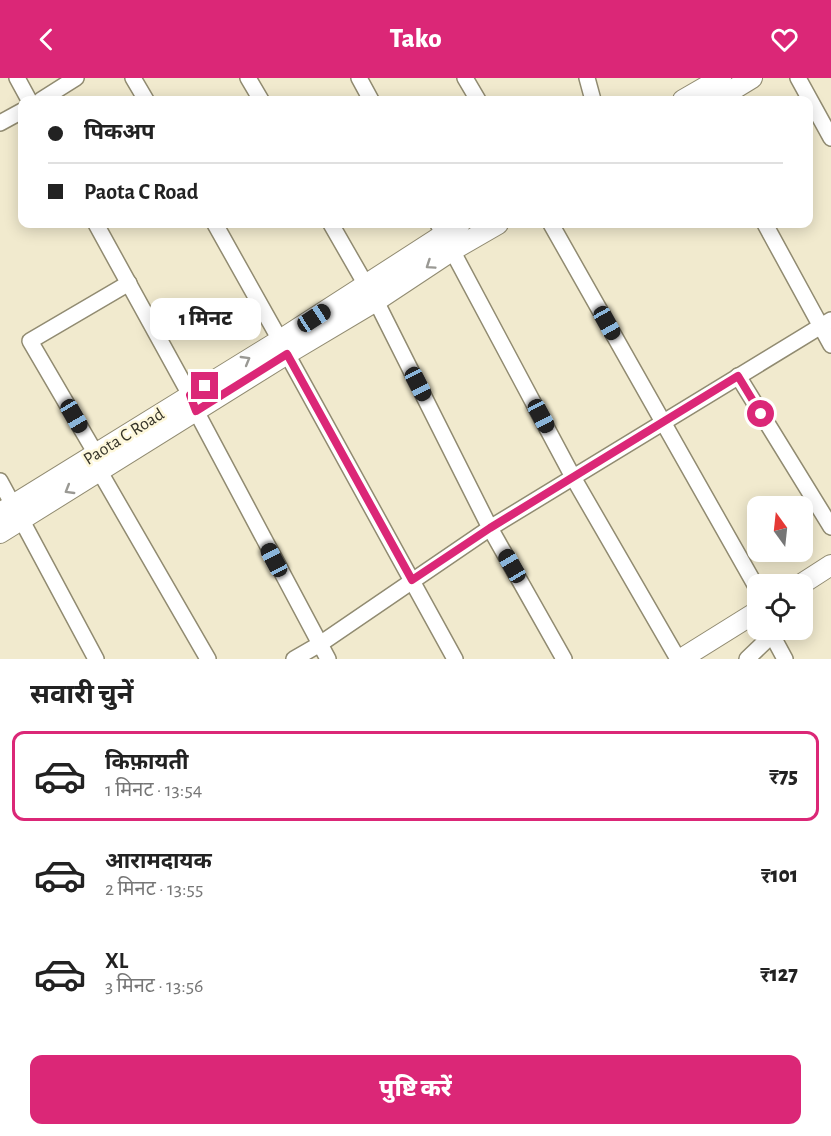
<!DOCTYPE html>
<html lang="hi">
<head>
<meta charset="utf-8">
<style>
	body { margin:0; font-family:"Alegreya Sans","Noto Sans Devanagari",sans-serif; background:#f2f2f2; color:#222; height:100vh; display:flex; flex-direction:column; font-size:22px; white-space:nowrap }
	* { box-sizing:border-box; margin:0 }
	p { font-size:20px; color:#767676 }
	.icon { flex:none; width:33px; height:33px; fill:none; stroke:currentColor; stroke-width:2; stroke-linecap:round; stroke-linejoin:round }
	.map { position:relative; height:581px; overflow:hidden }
	.side { display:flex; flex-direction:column; background:#fff; flex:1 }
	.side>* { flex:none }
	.top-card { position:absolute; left:18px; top:18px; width:795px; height:132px; border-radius:12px; box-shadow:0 3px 15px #0003; display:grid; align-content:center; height:132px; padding:0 30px; background:#fff }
	.needle { width:39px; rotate:345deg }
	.controls { position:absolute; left:747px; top:418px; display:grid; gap:12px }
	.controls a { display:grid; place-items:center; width:66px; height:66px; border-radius:12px; background:#fff; box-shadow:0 3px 15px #0003; font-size:30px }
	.end { position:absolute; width:27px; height:27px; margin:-14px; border:8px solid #db2777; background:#fff; box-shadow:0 0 0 3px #fff }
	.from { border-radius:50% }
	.bubble { position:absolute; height:42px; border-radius:12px; background:#fff; box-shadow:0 3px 15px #0003; font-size:20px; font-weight:800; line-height:42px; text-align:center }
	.car { position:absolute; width:18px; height:36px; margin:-18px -9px; border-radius:8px; box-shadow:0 0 4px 2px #0007; background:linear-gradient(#222 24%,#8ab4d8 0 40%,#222 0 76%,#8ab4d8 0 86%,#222 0) }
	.top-card b { display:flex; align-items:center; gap:21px; height:57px; font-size:22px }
	.top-card b+b { border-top:2px solid #e0e0e0 }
	.top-card i { width:15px; height:15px; background:#222 }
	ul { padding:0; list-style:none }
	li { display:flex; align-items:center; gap:18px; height:90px; margin:0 12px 9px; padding:0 18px; border:3px solid transparent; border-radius:12px }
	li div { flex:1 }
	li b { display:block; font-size:22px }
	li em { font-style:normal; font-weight:800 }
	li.current { border-color:#db2777 }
	li>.icon { width:54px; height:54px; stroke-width:1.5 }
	h2 { padding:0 30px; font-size:27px; line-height:72px }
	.cta { display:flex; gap:12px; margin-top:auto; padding:12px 30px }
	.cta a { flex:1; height:69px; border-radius:12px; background:#db2777; color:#fff; font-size:24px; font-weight:800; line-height:69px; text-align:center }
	header { display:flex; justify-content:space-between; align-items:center; height:78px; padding:0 30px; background:#db2777; color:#fff; font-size:27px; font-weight:800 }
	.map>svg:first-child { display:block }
</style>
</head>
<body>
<header><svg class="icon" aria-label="back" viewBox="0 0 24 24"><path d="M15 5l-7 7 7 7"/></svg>Tako<svg class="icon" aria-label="heart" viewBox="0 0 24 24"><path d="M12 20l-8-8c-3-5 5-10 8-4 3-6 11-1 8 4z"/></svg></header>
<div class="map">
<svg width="831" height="581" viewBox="0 0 831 581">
	<rect width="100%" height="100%" fill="#f1eace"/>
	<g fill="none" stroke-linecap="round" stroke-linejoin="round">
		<defs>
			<g id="minor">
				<polyline points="17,0 29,22"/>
				<polyline points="133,0 146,22"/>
				<polyline points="248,0 261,22"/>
				<polyline points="359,0 371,22"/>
				<polyline points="465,0 478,22"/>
				<polyline points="587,0 593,22"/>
				<polyline points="798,0 831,60"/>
				<polyline points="41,22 76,0"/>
				<polyline points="0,45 22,33"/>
				<polyline points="96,146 190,317 196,333 328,581"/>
				<polyline points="215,146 280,262"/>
				<polyline points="331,146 366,207"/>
				<polyline points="438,146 574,401 678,581"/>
				<polyline points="551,146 758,512"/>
				<polyline points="765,146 831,267"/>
				<polyline points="376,223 490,450 564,581"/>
				<polyline points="287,276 455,581"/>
				<polyline points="738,298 831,449"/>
				<polyline points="96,376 30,263 129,205"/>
				<polyline points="100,394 208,581"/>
				<polyline points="0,403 13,427"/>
				<polyline points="21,441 96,581"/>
				<polyline points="772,557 785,581"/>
				<polyline points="294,581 320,566 490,450 831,242"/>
				<polyline points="747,581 772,557 769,552"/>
			</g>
			<g id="tertiary">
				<polyline points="683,22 721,0"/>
				<polyline points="716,22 752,0"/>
				<polyline points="0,435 280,262 460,146"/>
				<polyline points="0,455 287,276 376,223 453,172 498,146"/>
				<polyline points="800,507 831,487"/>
				<polyline points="681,581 758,533"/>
			</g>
		</defs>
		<use href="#minor" stroke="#918b71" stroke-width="18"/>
		<use href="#tertiary" stroke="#918b71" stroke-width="22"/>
		<use href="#minor" stroke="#fff" stroke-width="15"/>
		<use href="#tertiary" stroke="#fff" stroke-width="20"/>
	</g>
	<defs><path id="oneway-chevron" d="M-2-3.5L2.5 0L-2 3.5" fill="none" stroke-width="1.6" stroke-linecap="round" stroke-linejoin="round" transform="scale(1.5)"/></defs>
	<g stroke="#9a9994">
		<use href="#oneway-chevron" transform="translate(430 187) rotate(146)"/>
		<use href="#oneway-chevron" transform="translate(246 282) rotate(-30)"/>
		<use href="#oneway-chevron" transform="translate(69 412) rotate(149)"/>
	</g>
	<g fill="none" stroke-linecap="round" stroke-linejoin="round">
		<polyline stroke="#db2777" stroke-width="8" points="205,308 190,317 196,333 287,276 412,502 490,450 738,298 761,336"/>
	</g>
	<g text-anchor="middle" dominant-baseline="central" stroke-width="5" stroke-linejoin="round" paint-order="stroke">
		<g font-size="18" fill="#353328" stroke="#fef8db">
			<text transform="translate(124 359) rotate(-32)">Paota C Road</text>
		</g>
	</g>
</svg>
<div class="controls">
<a><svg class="needle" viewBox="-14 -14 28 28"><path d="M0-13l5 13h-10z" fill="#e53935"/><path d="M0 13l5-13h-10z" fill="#767676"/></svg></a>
<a><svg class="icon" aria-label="locate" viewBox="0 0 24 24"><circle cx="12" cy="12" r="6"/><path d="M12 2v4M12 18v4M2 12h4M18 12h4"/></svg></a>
</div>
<i class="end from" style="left:761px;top:336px"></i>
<i class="end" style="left:205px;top:308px"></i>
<div class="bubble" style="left:150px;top:220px;width:111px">1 मिनट</div>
<i class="car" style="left:314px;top:240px;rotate:57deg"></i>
<i class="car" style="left:607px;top:245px;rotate:151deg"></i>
<i class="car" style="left:418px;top:306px;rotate:153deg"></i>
<i class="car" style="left:74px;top:338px;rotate:150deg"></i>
<i class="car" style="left:541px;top:338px;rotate:152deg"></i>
<i class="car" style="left:274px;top:482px;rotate:332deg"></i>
<i class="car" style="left:512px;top:488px;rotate:330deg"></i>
<div class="top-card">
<b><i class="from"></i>पिकअप</b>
<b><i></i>Paota C Road</b>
</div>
</div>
<section class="side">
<h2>सवारी चुनें</h2>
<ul>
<li class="current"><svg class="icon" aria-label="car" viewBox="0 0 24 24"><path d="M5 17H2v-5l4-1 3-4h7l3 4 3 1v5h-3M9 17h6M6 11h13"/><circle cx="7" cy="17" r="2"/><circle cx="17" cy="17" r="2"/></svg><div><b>किफ़ायती</b><p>1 मिनट · 13:54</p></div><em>₹75</em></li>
<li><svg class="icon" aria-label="car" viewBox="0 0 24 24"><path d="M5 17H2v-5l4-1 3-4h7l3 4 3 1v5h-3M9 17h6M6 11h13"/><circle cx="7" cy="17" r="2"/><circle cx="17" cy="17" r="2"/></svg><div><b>आरामदायक</b><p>2 मिनट · 13:55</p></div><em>₹101</em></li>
<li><svg class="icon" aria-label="car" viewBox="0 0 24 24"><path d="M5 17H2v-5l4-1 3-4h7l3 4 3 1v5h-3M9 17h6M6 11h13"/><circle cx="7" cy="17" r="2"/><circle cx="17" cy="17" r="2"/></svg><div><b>XL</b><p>3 मिनट · 13:56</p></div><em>₹127</em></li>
</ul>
<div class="cta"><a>पुष्टि करें</a></div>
</section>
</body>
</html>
